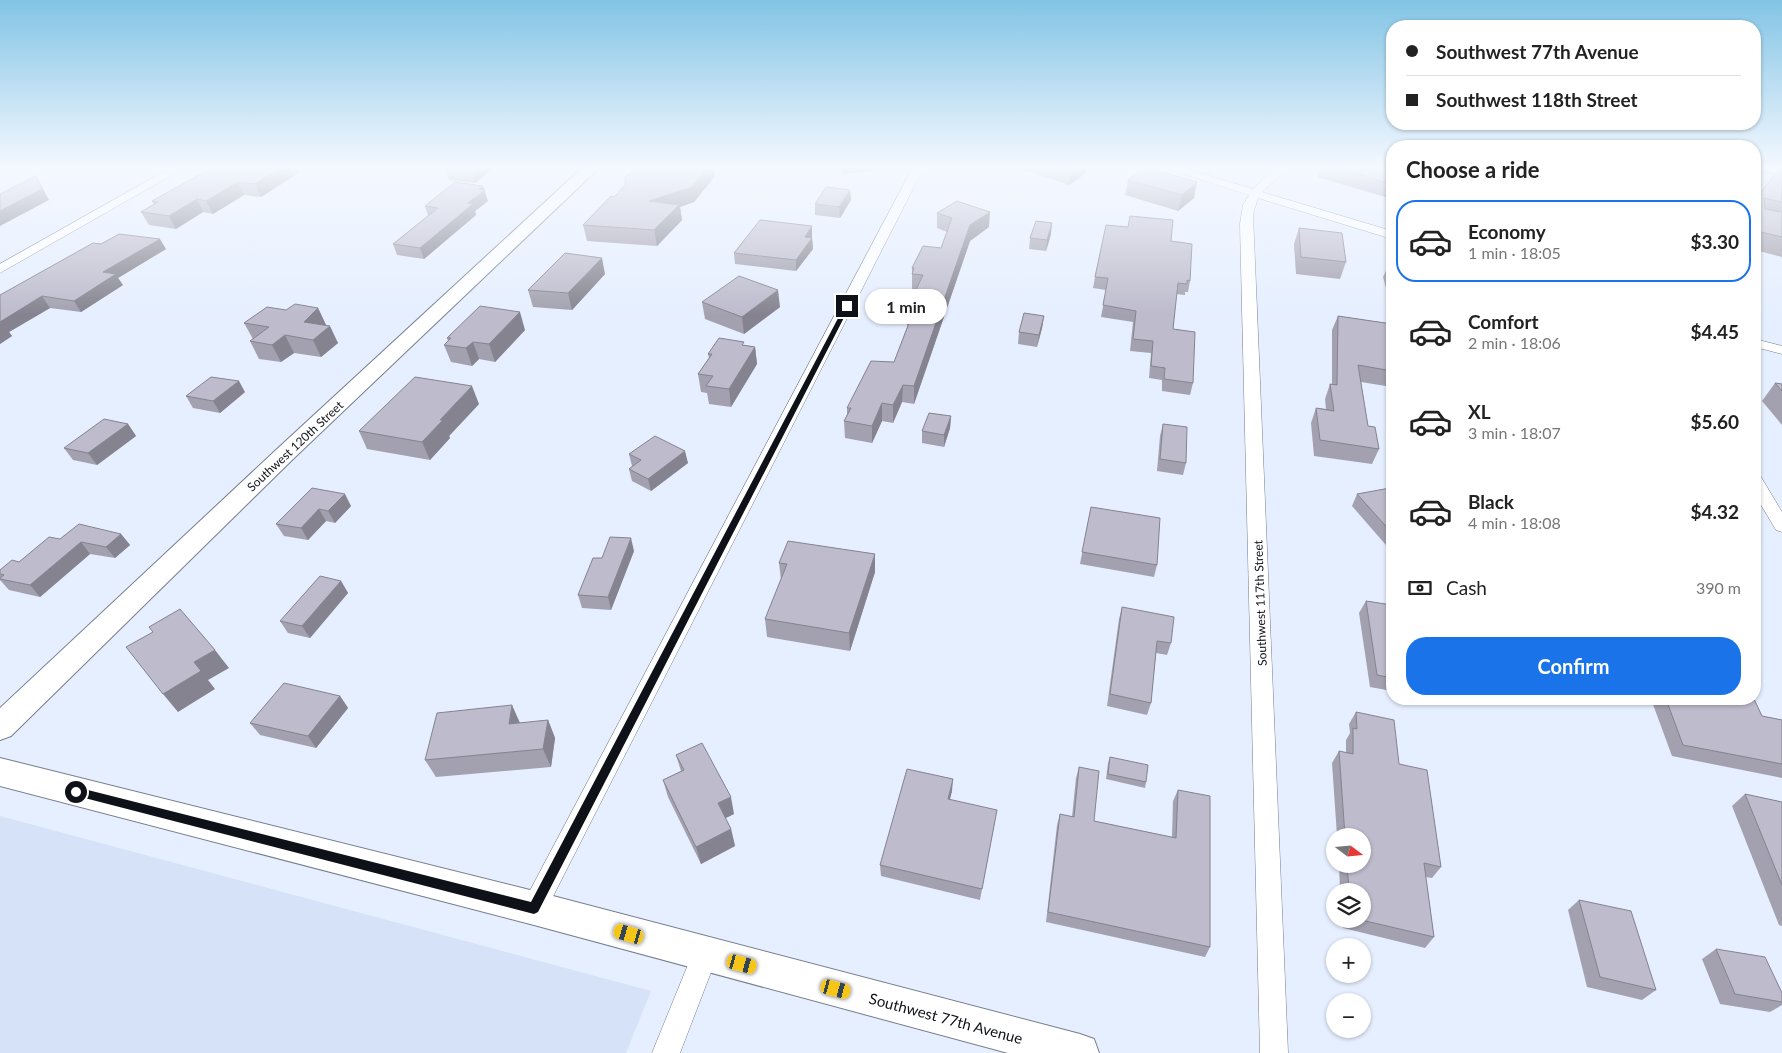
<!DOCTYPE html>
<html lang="en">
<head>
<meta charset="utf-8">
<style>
	body { margin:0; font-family:Lato,sans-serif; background:#f2f2f2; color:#222; height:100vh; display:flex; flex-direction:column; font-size:19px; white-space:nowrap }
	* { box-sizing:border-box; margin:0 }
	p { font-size:16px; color:#767676 }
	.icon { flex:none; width:28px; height:28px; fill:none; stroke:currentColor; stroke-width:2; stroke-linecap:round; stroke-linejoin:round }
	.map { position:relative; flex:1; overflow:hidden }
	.side { position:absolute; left:1386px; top:140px; width:375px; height:565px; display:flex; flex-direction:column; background:#fff; border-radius:20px; box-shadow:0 1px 4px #0004 }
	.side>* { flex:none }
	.hud { position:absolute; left:1386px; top:20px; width:375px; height:110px; border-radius:20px; box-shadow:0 1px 4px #0004; display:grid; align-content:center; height:110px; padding:0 20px; background:#fff }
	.needle { width:32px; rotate:106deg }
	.fabs { position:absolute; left:1326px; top:828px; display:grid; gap:10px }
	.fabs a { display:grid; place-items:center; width:45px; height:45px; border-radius:50%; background:#fff; box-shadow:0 1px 4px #0004; font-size:25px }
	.end { position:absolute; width:22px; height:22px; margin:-11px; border:6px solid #0e1117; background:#fff; box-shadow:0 0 0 2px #fff }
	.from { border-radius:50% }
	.bubble { position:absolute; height:35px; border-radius:18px; background:#fff; box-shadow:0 1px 4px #0004; font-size:16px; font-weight:700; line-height:35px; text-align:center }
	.car { position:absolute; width:15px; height:30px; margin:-15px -8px; border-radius:6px; box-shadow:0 0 4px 1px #0007; background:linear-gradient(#f5c518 24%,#345 0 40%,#f5c518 0 76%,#345 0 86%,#f5c518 0) }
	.hud b { display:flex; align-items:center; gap:18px; height:48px; font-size:19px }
	.hud b+b { border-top:1px solid #e0e0e0 }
	.hud i { width:12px; height:12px; background:#222 }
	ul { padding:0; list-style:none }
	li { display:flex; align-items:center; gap:15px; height:82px; margin:0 10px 8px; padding:0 10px; border:2px solid transparent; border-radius:20px }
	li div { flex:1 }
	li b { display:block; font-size:19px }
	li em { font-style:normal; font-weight:700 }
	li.selected { border-color:#1a73e8 }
	li>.icon { width:45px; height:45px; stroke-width:1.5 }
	h2 { padding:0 20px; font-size:22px; line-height:60px }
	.pay { display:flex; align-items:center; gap:12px; height:55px; padding:0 20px; font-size:19px }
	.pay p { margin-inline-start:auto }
	.button { display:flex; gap:10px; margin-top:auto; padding:10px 20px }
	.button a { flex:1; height:58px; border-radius:20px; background:#1a73e8; color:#fff; font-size:20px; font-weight:700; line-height:58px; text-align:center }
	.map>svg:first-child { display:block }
</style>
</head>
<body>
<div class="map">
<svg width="1782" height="1053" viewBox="0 0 1782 1053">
	<rect width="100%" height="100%" fill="#e6efff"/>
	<g fill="#d6e2f8">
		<polygon points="1782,167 1782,195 1755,189 1758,169 1755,167"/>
		<polygon points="0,816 651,991 626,1053 0,1053"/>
	</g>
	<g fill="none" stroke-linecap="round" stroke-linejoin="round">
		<defs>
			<polyline id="lane" points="1761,167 1782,172"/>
			<g id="street">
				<polygon points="172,167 186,167 0,273 0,264"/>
				<polygon points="913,167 924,167 543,916 534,920 525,916 522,908 525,900"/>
				<polygon points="1162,167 1180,167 1253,189 1276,167 1288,167 1262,192 1392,231 1392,239 1258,198 1253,214 1288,1053 1260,1053 1240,224 1243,205 1249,195"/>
				<polygon points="1755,339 1782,346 1782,354 1755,347"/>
				<polygon points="1755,475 1761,477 1782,512 1782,532 1776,530 1755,495"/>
				<polygon points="705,941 714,945 718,954 680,1053 652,1053 696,945"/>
			</g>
			<g id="secondary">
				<polygon points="583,167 600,167 292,460 11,736 0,740 0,708 276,450"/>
				<polygon points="0,758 534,891 1080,1034 1094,1039 1099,1053 1008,1053 534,925 0,786"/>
			</g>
		</defs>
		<use href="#lane" stroke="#767e8c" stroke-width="8"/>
		<use href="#street" stroke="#767e8c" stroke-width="1"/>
		<use href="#secondary" stroke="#767e8c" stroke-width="2"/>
		<use href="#lane" stroke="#fff" stroke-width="6"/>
		<use href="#street" fill="#fff" fill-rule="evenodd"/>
		<use href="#secondary" fill="#fff" fill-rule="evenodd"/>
	</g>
	<g fill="#a3a1af">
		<polygon points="219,167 298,167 300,172 261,197 244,195 213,214 203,212 176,229 149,225 141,212 154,205 152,201"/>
		<polygon points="495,167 475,183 449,180 445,169"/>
		<polygon points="839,167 872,167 872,171 842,174"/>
		<polygon points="964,167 982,167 981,170 963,170"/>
		<polygon points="1016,167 1087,167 1086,173 1069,185"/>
		<polygon points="1320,167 1392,167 1392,199 1317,177"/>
		<polygon points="1782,167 1782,257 1759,251 1759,254 1755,259 1755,199"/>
		<polygon points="715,176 694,202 680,207 682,220 657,246 587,241 583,225"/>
		<polygon points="1128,180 1194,198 1178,211 1125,195"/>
		<polygon points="483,186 488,201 475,211 476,215 424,259 397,255 393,244 428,216 425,206"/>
		<polygon points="850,190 851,200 840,218 815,215 815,204"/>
		<polygon points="937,213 989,227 970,241 914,404 902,402 893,423 882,421 872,443 845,438 844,421 847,415 847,408 894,362 908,325 907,325 907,309 916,290 912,290 912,268 941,248 947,232 937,228"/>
		<polygon points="1299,228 1346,262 1340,279 1296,274 1294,244"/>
		<polygon points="1051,234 1046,251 1029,249 1030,238"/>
		<polygon points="812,237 813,249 796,271 735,264 734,253"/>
		<polygon points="1171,241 1190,281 1188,292 1185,292 1185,295 1176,294 1173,329 1193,383 1190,395 1162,391 1162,380 1149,378 1151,353 1130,351 1133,322 1101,317 1106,290 1093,288 1095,277"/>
		<polygon points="101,244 166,249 118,278 123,285 81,312 50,308 9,332 12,336 0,344 0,295"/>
		<polygon points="1388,266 1392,266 1392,295 1388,295 1383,277"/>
		<polygon points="605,274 572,310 533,307 528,290"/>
		<polygon points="702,302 780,307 744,334 705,319"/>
		<polygon points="318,308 326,325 338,343 321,357 294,353 281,362 259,359 250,341 253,339 244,323 286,310"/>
		<polygon points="1044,316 1042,328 1037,347 1018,344 1019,332"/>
		<polygon points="1338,316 1392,324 1392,387 1361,382 1368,426 1379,449 1372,464 1314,456 1311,423 1316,408 1326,409 1325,399 1330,384 1332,385 1332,330"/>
		<polygon points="525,330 495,362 479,359 472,366 451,362 444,345 448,341 447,338"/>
		<polygon points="744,345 755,347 757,364 731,407 709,404 707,393 701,392 698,374 709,358 708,354"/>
		<polygon points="1775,383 1782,384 1782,425 1762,401"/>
		<polygon points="245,392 220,413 193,408 186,396"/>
		<polygon points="479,404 449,436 450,438 430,460 367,449 359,431"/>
		<polygon points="951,416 950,428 944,447 922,443 922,431"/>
		<polygon points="128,424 136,436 97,465 73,460 64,448"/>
		<polygon points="1163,424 1186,463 1183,475 1157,471 1160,436"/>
		<polygon points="629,454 688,463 651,491 632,481 629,469 632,466"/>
		<polygon points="312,488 351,506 335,523 326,521 308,540 284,536 276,524"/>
		<polygon points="1392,490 1392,552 1352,506 1357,494"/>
		<polygon points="1091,507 1157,565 1154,577 1080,564"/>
		<polygon points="121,534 130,545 115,558 90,554 40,597 9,590 0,580 0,570 19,562 60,539"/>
		<polygon points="634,551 611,610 582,608 578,595 602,558"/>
		<polygon points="875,554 875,572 850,651 767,637 765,619 781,580 779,563"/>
		<polygon points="341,581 348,593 310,638 288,633 280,621"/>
		<polygon points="1366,601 1392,605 1392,691 1370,687 1359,613"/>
		<polygon points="1122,607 1171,643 1167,655 1156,653 1151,703 1147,715 1107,706 1119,619"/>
		<polygon points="340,696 348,708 316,748 260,735 250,723"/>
		<polygon points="1651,699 1754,699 1762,716 1782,720 1782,778 1672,756"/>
		<polygon points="1356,712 1399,764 1441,867 1432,878 1426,877 1434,937 1425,948 1343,928 1342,919 1362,919 1362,891 1340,891 1339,864 1362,864 1362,836 1337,836 1332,763 1339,751 1346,753 1346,740 1350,733 1349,724"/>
		<polygon points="548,720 555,738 551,767 436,777 425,760 520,723"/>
		<polygon points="676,755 734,814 725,818 731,829 735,846 701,864 668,797 663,780 681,771"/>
		<polygon points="1110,757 1146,782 1145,788 1106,779 1108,763"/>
		<polygon points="1079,767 1094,821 1172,837 1173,801 1178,790 1210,947 1205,957 1046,922 1057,825 1060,814 1072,817 1076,778"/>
		<polygon points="952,791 950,799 995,821 980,900 881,876 880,865"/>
		<polygon points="1745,794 1782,802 1782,926 1779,925 1732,806"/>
		<polygon points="1579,900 1656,990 1642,1000 1587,987 1568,910"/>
		<polygon points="1716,949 1782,993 1782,1005 1770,1012 1720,1004 1702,959"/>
	</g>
	<g fill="#84838f">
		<polygon points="281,167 298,167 300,172 261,197 255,184"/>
		<polygon points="479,167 495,167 475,183 472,173"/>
		<polygon points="708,167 714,167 715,176 694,202 680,207 682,220 657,246 649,201"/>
		<polygon points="842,167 872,167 872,171 842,174"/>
		<polygon points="1081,167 1087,167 1086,173 1069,185 1070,174"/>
		<polygon points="36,176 49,200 0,226 0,211"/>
		<polygon points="238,182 244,195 213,214 206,201"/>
		<polygon points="1197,182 1194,198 1178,211 1182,195"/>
		<polygon points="483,186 488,201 475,211 476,215 424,259 420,248 468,203 479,189"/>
		<polygon points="850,190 851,200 840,218 839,207"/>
		<polygon points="197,199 203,212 176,229 169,216"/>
		<polygon points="990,212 989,227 970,241 914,404 914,386 970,225"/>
		<polygon points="1052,223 1051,234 1046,251 1047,240"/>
		<polygon points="812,226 812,237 808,244 812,238 813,249 796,271 796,260 805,237"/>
		<polygon points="160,239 166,249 118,278 123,285 81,312 74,301 103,272"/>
		<polygon points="602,258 605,274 572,310 568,293"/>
		<polygon points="778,290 780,307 744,334 742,317"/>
		<polygon points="42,296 50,308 9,332 12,336 0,344 0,322"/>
		<polygon points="318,308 326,325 312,339 304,322"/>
		<polygon points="520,312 525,330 495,362 489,344"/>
		<polygon points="1044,316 1042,328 1037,347 1039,335"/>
		<polygon points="330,326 338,343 321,357 313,340"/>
		<polygon points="285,335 294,353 281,362 272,345"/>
		<polygon points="473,342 479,359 472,366 466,348"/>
		<polygon points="755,347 757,364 731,407 729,389"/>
		<polygon points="239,381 245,392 220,413 213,401"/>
		<polygon points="903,385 902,402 893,423 893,405"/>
		<polygon points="472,386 479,404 449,436 450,438 430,460 422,442 440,420"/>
		<polygon points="882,403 882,421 872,443 872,426"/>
		<polygon points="951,416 950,428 944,447 944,435"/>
		<polygon points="128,424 136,436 97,465 88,453"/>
		<polygon points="685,451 688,463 651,491 648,479"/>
		<polygon points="345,494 351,506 335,523 328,511"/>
		<polygon points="319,509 326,521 308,540 301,528"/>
		<polygon points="121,534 130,545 115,558 106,547"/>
		<polygon points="631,538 634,551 611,610 608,597"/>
		<polygon points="81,542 90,554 40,597 30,585"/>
		<polygon points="875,554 875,572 850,651 849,633"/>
		<polygon points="341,581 348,593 310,638 302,626"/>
		<polygon points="215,650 229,668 208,680 215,689 178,712 163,694 194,662"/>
		<polygon points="340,696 348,708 316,748 308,736"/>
		<polygon points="512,705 520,723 509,724"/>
		<polygon points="548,720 555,738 551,767 543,749"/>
		<polygon points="953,779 952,791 947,810 948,799"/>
		<polygon points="731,797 734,814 722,820 718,803"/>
		<polygon points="731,829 735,846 701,864 696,847"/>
	</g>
	<g fill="#bdbbcc" stroke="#84838f">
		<polygon points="219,167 281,167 255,184 238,182 206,201 197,199 169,216 141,212 158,202 152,201 210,169 215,170"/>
		<polygon points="448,167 479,167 472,173 445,169"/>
		<polygon points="708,167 692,187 649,201 679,205 654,230 583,225 611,196 614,197 625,185 625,177 631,173 632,168"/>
		<polygon points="1048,167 1081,167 1070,174"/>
		<polygon points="1143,167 1146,167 1197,182 1182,195 1128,180"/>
		<polygon points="1333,167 1392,167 1392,184"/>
		<polygon points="1781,167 1782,167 1782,202 1764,198 1765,209 1782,212 1782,237 1761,232 1759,254 1755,253 1755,199"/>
		<polygon points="36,176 42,189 0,211 0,194"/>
		<polygon points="455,182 483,186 479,189 485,190 468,203 473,204 420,248 393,244 438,208 425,206"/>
		<polygon points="826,187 850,190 839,207 815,204"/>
		<polygon points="957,201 990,212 970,225 914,386 903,385 893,405 882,403 872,426 844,421 851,408 847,408 871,361 894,362 914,310 907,309 923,275 912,274 914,268 912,268 923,246 941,248 952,218 937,213"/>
		<polygon points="1130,216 1173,220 1171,241 1192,244 1190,281 1187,280 1187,284 1178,283 1173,329 1195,332 1193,383 1164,379 1165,368 1151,366 1153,341 1133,339 1136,311 1103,305 1108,278 1095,277 1106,225 1128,227"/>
		<polygon points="760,220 812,226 805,237 812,238 796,260 734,253"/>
		<polygon points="1036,221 1052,223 1047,240 1030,238"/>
		<polygon points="1299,228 1342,233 1346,262 1301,257"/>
		<polygon points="119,234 160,239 103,272 116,274 74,301 42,296 0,322 0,295 93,243 101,244"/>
		<polygon points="565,253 602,258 568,293 528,290"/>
		<polygon points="1388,266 1392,266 1392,284"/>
		<polygon points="739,276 778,290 742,317 702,302"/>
		<polygon points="295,304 318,308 304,322 330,326 313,340 285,335 272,345 250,341 269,327 244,323 267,307 286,310"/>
		<polygon points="480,306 520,312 489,344 473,342 466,348 444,345 451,338 447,338"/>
		<polygon points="1024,313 1044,316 1039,335 1019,332"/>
		<polygon points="1338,316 1392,324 1392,371 1358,365 1368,426 1375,427 1379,449 1320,440 1316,408 1334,411 1330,384 1337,385"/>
		<polygon points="719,338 744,342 742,345 755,347 729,389 706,386 713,376 698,374 712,354 708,354"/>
		<polygon points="211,377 239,381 213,401 186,396"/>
		<polygon points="415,377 472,386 440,420 443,420 422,442 359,431"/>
		<polygon points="1775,383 1782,384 1782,391"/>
		<polygon points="929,413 951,416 944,435 922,431"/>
		<polygon points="104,419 128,424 88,453 64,448"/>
		<polygon points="1163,424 1187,427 1186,463 1160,459"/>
		<polygon points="655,436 685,451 648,479 629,469 641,460 629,454"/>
		<polygon points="312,488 345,494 328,511 319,509 301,528 276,524"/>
		<polygon points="1390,488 1392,490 1392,533 1357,494"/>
		<polygon points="1091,507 1160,518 1157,565 1082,552"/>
		<polygon points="79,524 121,534 106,547 81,542 30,585 0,579 0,578 4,575 0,574 0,570 12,560 19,562 49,537 60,539"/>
		<polygon points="610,537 631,538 608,597 578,595 593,558 602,558"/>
		<polygon points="788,541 875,554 849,633 765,619 787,564 779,563"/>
		<polygon points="320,576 341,581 302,626 280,621"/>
		<polygon points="1366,601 1392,605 1392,678 1377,675"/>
		<polygon points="1122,607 1174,617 1171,643 1157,641 1151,703 1110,694"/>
		<polygon points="180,609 215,650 194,662 201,671 163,694 126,647 153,632 149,627"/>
		<polygon points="284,683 340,696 308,736 250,723"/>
		<polygon points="1666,699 1754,699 1762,716 1782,720 1782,764 1683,745"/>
		<polygon points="512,705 509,724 548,720 543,749 425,760 437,713"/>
		<polygon points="1356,712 1394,720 1399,764 1427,770 1441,867 1424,863 1434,937 1357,919 1362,919 1362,891 1349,891 1347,864 1362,864 1362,836 1345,836 1339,751 1353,754 1353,728 1357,729"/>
		<polygon points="702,743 731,797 718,803 731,829 696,847 663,780 684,770 676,755"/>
		<polygon points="1110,757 1148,765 1146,782 1108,774"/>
		<polygon points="1079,767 1099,771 1094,821 1176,838 1178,790 1210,796 1210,947 1048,912 1060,814 1074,817"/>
		<polygon points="907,769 953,779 948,799 997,810 982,889 880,865"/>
		<polygon points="1745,794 1782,802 1782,885"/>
		<polygon points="1579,900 1631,911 1656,990 1600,977"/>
		<polygon points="1716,949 1765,957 1782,993 1782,1002 1735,994"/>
	</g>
	<linearGradient id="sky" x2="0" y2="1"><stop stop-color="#82c4e5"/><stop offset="0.53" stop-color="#f4f8ff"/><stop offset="1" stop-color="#f4f8ff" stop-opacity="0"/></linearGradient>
	<rect width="1782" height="315" fill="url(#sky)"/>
	<polygon fill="#0e1117" points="845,305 850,306 538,912 534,914 73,795 71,792 76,787 531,902"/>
	<g text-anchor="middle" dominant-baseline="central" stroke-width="5" stroke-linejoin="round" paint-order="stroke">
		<g font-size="12" fill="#0e1117" stroke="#fff">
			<text transform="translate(295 446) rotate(-43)">Southwest 120th Street</text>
			<text transform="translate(1260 603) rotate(-92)">Southwest 117th Street</text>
		</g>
		<g font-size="15" fill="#0e1117" stroke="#fff">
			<text transform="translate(946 1018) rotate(15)">Southwest 77th Avenue</text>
		</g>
	</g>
</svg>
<div class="fabs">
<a><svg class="needle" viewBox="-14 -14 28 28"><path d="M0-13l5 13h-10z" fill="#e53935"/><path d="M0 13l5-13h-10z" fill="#767676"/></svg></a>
<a><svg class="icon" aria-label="layers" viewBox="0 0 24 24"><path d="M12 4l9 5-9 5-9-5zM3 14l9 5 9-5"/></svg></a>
<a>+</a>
<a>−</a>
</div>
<i class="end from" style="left:76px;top:792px"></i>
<i class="end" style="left:847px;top:306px"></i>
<div class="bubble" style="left:865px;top:289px;width:82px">1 min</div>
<i class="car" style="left:629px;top:934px;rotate:286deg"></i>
<i class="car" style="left:742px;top:964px;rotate:105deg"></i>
<i class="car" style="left:836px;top:989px;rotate:105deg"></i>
<div class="hud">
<b><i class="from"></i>Southwest 77th Avenue</b>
<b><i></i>Southwest 118th Street</b>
</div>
<section class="side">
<h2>Choose a ride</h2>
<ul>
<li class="selected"><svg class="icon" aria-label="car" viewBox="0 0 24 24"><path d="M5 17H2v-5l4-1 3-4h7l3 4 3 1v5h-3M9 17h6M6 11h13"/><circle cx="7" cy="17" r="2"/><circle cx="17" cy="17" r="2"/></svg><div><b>Economy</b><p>1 min · 18:05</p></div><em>$3.30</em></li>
<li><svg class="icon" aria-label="car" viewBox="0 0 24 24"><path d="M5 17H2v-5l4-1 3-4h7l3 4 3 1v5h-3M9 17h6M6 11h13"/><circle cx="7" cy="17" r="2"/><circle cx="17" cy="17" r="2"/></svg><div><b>Comfort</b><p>2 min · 18:06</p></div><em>$4.45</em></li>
<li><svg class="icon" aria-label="car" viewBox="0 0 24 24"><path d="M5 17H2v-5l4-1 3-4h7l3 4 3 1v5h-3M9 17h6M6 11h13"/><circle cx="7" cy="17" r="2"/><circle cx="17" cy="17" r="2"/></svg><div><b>XL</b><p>3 min · 18:07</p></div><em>$5.60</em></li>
<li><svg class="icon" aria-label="car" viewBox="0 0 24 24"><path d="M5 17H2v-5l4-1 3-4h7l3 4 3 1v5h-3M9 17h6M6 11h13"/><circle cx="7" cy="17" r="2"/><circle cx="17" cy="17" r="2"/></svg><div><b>Black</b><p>4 min · 18:08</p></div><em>$4.32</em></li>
</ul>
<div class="pay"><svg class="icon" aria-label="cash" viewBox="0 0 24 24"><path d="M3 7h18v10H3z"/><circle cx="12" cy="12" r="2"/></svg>Cash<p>390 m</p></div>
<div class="button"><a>Confirm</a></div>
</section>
</div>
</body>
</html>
